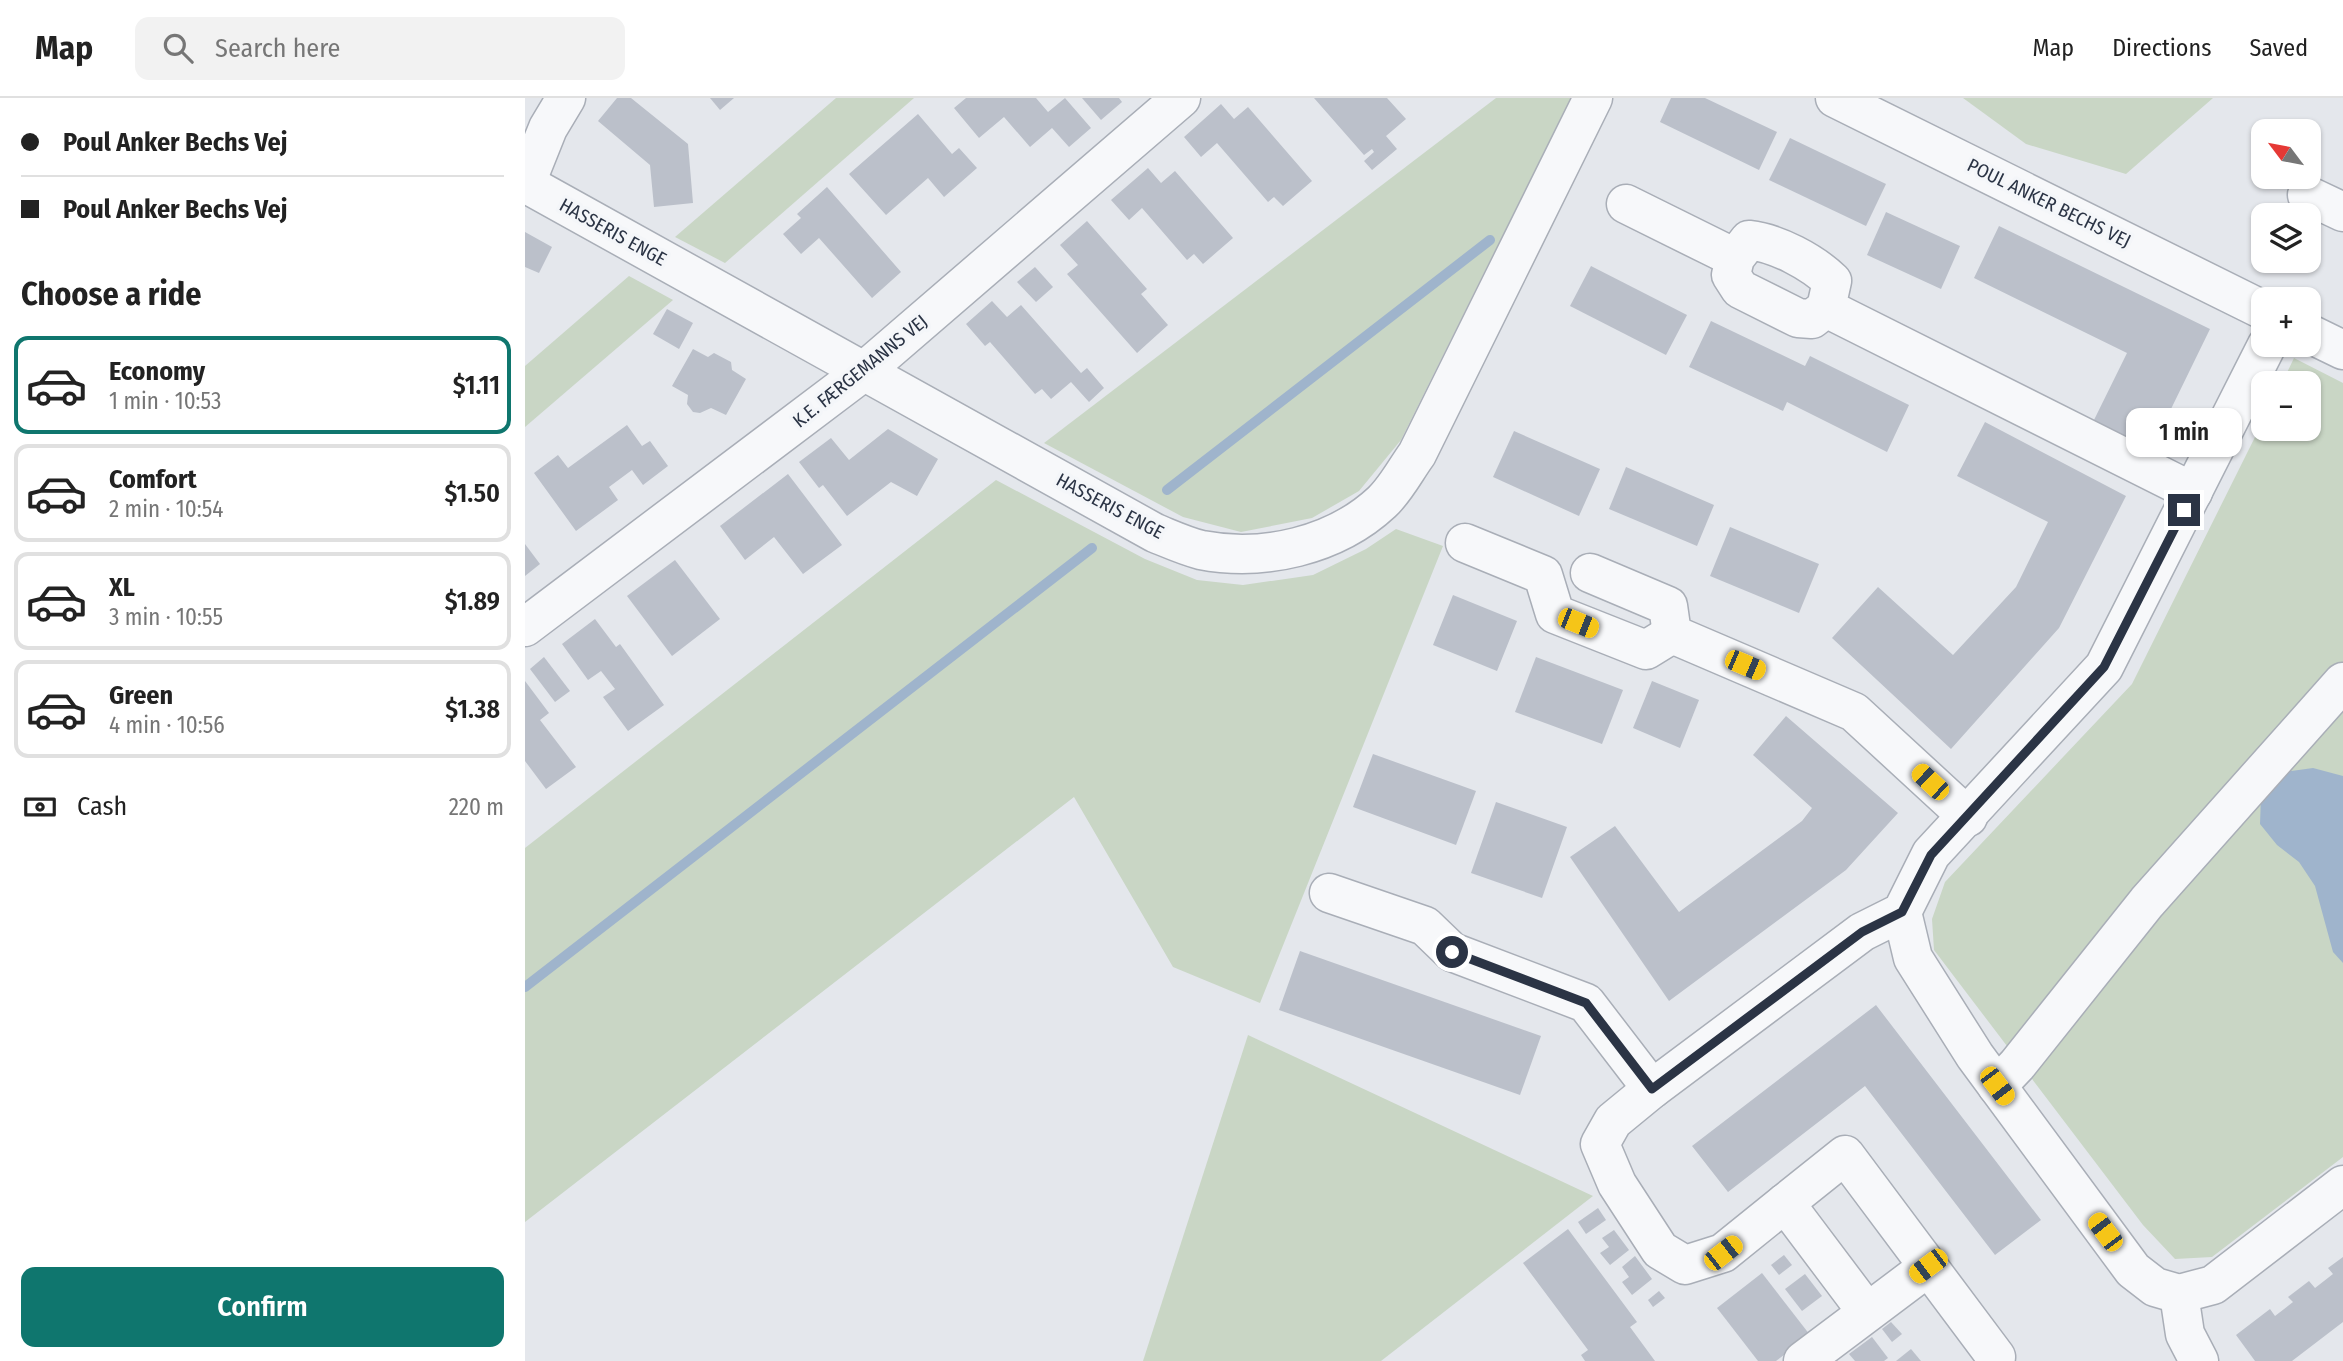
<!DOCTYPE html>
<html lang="en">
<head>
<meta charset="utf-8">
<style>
	body { margin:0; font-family:"Fira Sans Condensed",sans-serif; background:#f2f2f2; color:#222; height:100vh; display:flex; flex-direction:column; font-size:26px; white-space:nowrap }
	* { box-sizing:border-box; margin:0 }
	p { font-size:23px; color:#767676 }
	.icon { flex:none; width:38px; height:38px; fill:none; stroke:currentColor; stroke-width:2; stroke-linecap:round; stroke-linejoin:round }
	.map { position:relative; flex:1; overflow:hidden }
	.drawer { display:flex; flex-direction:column; background:#fff; width:525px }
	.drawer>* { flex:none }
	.banner { display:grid; align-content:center; height:154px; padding:0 21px; background:#fff }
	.needle { width:46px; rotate:302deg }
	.tools { position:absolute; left:1726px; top:21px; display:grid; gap:14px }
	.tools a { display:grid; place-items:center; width:70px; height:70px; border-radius:14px; background:#fff; box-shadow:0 2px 5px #0004; font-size:35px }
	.end { position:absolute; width:32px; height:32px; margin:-16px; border:9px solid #2b3445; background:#fff; box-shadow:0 0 0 4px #fff }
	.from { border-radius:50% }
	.bubble { position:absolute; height:49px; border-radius:14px; background:#fff; box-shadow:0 2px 5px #0004; font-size:23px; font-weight:600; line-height:49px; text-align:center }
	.car { position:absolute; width:21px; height:42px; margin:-21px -10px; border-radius:9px; box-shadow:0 0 5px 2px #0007; background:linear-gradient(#f5c518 24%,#345 0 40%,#f5c518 0 76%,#345 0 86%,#f5c518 0) }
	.banner b { display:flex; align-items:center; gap:24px; height:66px; font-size:26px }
	.banner b+b { border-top:2px solid #e0e0e0 }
	.banner i { width:18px; height:18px; background:#222 }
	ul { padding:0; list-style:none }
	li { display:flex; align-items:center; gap:21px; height:98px; margin:0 14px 10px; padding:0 7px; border:4px solid #e0e0e0; border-radius:14px }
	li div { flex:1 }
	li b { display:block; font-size:26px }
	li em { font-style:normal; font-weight:600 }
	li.active { border-color:#0f766e }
	li>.icon { width:63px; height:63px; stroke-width:1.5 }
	h2 { padding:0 21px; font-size:32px; line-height:84px }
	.pay { display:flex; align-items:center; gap:18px; height:77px; padding:0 21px; font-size:26px }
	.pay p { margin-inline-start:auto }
	.action { display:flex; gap:14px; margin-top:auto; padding:14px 21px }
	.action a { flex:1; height:80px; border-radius:14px; background:#0f766e; color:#fff; font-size:28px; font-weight:600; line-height:80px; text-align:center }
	header { display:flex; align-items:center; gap:42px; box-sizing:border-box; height:98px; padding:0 35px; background:#fff; border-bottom:2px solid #e0e0e0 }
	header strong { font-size:33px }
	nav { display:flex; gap:38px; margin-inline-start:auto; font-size:24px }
	.search { width:490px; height:63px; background:#f2f2f2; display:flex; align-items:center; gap:18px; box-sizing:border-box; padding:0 24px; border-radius:14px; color:#767676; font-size:26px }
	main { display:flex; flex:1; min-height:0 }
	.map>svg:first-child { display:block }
</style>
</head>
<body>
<header>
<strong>Map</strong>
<div class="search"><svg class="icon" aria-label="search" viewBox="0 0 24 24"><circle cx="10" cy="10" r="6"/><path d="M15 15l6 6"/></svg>Search here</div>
<nav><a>Map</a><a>Directions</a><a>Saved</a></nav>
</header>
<main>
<section class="drawer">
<div class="banner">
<b><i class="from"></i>Poul Anker Bechs Vej</b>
<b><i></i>Poul Anker Bechs Vej</b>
</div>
<h2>Choose a ride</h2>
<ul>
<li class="active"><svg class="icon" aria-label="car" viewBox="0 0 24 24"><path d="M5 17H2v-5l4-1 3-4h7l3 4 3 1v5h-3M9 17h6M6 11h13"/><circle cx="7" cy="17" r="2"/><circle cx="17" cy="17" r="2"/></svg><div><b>Economy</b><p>1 min · 10:53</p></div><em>$1.11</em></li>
<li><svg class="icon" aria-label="car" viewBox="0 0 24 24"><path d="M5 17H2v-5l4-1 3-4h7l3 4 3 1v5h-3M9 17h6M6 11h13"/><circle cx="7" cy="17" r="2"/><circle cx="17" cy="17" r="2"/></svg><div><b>Comfort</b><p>2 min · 10:54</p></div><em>$1.50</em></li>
<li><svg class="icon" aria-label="car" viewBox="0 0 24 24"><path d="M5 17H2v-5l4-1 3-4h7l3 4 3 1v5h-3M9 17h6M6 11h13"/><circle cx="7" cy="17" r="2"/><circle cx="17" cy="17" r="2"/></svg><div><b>XL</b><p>3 min · 10:55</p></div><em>$1.89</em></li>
<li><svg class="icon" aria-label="car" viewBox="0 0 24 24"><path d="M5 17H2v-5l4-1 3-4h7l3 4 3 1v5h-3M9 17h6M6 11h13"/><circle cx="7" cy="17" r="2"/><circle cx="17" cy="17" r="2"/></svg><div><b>Green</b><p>4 min · 10:56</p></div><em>$1.38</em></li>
</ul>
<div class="pay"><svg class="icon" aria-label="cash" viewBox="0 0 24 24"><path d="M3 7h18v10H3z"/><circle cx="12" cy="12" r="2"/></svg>Cash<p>220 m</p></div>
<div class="action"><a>Confirm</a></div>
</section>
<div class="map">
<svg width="1818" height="1263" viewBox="0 0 1818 1263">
	<rect width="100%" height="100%" fill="#e4e7ec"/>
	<g fill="#c9d6c5">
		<polygon points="311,0 389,0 200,165 150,139"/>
		<polygon points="971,0 1046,0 876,342 834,393 787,420 716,434 658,419 519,345"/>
		<polygon points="1438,0 1688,0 1601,76 1501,46"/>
		<polygon points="104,178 148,202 0,329 0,268"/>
		<polygon points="1769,260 1818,285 1818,1059 1687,1159 1650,1161 1618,1127 1409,852 1407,821 1420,784 1607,586 1738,323 1738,331 1783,331 1783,285 1757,285"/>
		<polygon points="471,382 620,461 672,482 718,487 788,477 841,451 871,431 918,448 735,905 648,869 549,699 0,1124 0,750"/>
		<polygon points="723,937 1068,1098 856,1263 618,1263"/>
	</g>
	<polygon fill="#9fb4cc" points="1788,670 1818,678 1818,865 1808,854 1790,788 1774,764 1752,747 1735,726 1736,698 1759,674"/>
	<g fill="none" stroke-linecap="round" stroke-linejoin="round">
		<g stroke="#9fb4cc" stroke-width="10">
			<polyline points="642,392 965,142"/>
			<polyline points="0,889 567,450"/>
		</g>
	</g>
	<g fill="#bbc0ca">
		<polygon points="92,0 106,0 163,46 168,105 129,109 125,67 73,23"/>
		<polygon points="185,0 209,0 195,12"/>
		<polygon points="441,0 511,0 523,14 540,0 566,30 544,49 527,30 505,49 479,19 454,40 429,10"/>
		<polygon points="557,0 594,0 597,4 576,22"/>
		<polygon points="789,0 862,0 881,21 861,38 872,51 847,72 839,63 849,54 847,51 839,57"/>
		<polygon points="1146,0 1180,0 1252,34 1234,72 1135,24"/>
		<polygon points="696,6 709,21 723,9 787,83 758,108 749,99 743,104 692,45 676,59 659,39"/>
		<polygon points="393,16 427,56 434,50 452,70 419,99 403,80 361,117 324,76"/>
		<polygon points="1265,40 1361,86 1341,128 1244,82"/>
		<polygon points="623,70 636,85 650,73 708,140 678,166 669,156 662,162 617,110 604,122 586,102"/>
		<polygon points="302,89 376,174 347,200 294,140 276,156 258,136 276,120 272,116"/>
		<polygon points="1361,114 1435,148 1416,191 1342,157"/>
		<polygon points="562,123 622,191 616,196 643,227 612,255 542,176 553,167 535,147"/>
		<polygon points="1474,128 1685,231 1626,352 1568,324 1602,255 1449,180"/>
		<polygon points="0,134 27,149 14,175 0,169"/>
		<polygon points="1066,168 1162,217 1141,257 1045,208"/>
		<polygon points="510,169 528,189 511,204 492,184"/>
		<polygon points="467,203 482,219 496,207 556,275 562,270 579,290 564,304 546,284 526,301 517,291 510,296 465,244 460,248 441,226"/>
		<polygon points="142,211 168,225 154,251 128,236"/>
		<polygon points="1186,223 1280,268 1285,258 1384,307 1362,354 1262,304 1258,313 1164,269"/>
		<polygon points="168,251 183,259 189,255 206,264 207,272 221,281 201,317 186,310 175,315 168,314 162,306 163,297 147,288"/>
		<polygon points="1460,324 1601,398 1534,530 1426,651 1307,540 1353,489 1428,557 1491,489 1523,424 1432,378"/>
		<polygon points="102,327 117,348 125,343 143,368 118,387 107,372 84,389 93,402 51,433 9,375 33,357 43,370"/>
		<polygon points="363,331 413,361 392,398 366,384 322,418 298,387 294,390 274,364 306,340 324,362"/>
		<polygon points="989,333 1075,371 1054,418 968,379"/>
		<polygon points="1101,369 1189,407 1172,448 1084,411"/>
		<polygon points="263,376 317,447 278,476 249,439 220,462 195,428"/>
		<polygon points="1205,429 1294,466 1274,515 1185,478"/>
		<polygon points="0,446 15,466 0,478"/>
		<polygon points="150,462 195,521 147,558 102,498"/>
		<polygon points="928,497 992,523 972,573 908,547"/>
		<polygon points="70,521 91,549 95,546 139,607 103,633 78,599 90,591 76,573 63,582 37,546"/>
		<polygon points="19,559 45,593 30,604 5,571"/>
		<polygon points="1011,559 1098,592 1077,646 990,614"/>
		<polygon points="0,583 24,615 15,622 51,669 21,691 0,663"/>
		<polygon points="1127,583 1174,602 1155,650 1108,630"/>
		<polygon points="1261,618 1373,715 1321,772 1144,903 1045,759 1090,728 1154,814 1277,723 1287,710 1228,657"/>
		<polygon points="848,656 951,693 931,747 828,709"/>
		<polygon points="971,704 1042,729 1017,800 946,775"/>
		<polygon points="775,853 1016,938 995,997 754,912"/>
		<polygon points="1351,907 1516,1122 1470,1157 1340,988 1203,1094 1167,1048"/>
		<polygon points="1073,1110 1081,1122 1061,1136 1053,1124"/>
		<polygon points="1043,1131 1112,1224 1105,1229 1130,1263 1060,1263 1056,1257 1063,1252 998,1165"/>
		<polygon points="1089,1132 1104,1152 1085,1167 1075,1155 1084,1149 1077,1140"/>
		<polygon points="1259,1157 1267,1167 1254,1177 1246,1167"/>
		<polygon points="1110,1158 1127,1181 1107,1197 1097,1184 1104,1179 1097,1169"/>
		<polygon points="1818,1159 1818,1224 1767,1263 1730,1263 1711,1237 1745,1211 1750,1218 1768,1204 1763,1199 1784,1183 1790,1190 1808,1176 1803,1170"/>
		<polygon points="1237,1175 1285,1237 1251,1263 1233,1263 1192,1210"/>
		<polygon points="1280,1176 1297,1198 1277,1213 1260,1191"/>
		<polygon points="1134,1193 1140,1200 1128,1209 1123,1202"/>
		<polygon points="1366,1224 1377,1236 1367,1244 1357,1231"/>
		<polygon points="1347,1239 1363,1260 1359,1263 1330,1263 1324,1256"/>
		<polygon points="1386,1251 1396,1263 1371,1263"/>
	</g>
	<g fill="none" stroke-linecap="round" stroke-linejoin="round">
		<defs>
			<g id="minor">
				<polyline points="1310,0 1738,212"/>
				<path d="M0,85l630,350c15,6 30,13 46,17 62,12 134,-4 181,-48 14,-13 24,-33 35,-48l176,-356"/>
				<polyline points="1,85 23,30 41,0"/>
				<polyline points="1782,97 1818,114"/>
				<polyline points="1101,106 1210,160"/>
				<path d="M1301,210l6,-27c-20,-19 -55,-38 -83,-41l-14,18 -4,17 9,14 58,29 14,1 14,-11 367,184"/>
				<polyline points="1783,235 1818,252"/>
				<polyline points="940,445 1018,477 1030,516 1121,552 1147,536"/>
				<polyline points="1065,475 1143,508 1147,536 1329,614 1443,719"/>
				<polyline points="0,529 338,274 656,0"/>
				<polyline points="804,795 900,828 927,854 1061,905 1127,991"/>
				<polyline points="1377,814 1388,860 1450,958 1608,1172 1630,1189 1654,1196 1688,1187 1818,1087"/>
				<polyline points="1472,988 1492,967 1622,804 1818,584"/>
				<polyline points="1260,1105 1320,1057 1471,1259"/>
				<polyline points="1654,1196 1660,1236 1674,1263"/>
				<polyline points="1342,1214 1260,1105 1198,1155 1160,1167 1135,1152 1092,1086 1075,1046 1088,1023 1127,991 1337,834 1377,814 1406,756 1579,569 1742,247"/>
				<polyline points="1278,1263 1403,1169"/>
			</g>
		</defs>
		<use href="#minor" stroke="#a9aeb7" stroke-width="41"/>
		<use href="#minor" stroke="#f7f8fa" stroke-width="38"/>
	</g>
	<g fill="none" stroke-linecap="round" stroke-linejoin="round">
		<polyline stroke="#2b3445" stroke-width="9" points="927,854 1061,905 1127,991 1337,834 1377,814 1406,757 1579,569 1659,412"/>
	</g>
	<g text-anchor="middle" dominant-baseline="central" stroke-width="7" stroke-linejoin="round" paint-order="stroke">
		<g font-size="19" fill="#2b3445" stroke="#f4f6f9">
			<text transform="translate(1524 105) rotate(26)">POUL ANKER BECHS VEJ</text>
			<text transform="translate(88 134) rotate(29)">HASSERIS ENGE</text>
			<text transform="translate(335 273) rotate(-39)">K.E. FÆRGEMANNS VEJ</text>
			<text transform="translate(585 408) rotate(28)">HASSERIS ENGE</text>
		</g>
	</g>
</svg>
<div class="tools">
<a><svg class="needle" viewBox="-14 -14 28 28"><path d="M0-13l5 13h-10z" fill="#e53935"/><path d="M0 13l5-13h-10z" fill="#767676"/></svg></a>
<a><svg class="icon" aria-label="layers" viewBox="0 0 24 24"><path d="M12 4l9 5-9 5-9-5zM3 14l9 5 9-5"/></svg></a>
<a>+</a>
<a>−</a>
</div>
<i class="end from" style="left:927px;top:854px"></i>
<i class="end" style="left:1659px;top:412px"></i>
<div class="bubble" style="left:1601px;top:310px;width:116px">1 min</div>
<i class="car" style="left:1053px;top:525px;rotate:112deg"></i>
<i class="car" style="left:1220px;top:567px;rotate:113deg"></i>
<i class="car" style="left:1405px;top:684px;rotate:313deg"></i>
<i class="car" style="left:1472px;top:988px;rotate:143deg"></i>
<i class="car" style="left:1580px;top:1134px;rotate:323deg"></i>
<i class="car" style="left:1198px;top:1155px;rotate:52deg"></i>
<i class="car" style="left:1403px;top:1168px;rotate:233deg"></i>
</div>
</main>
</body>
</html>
